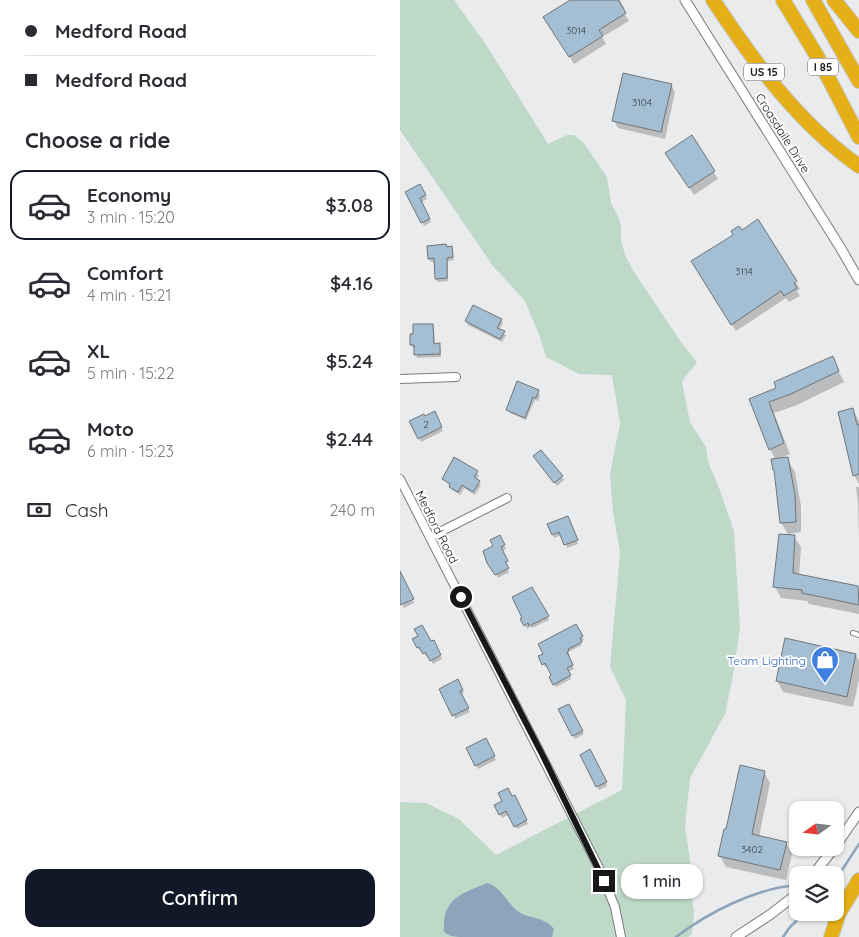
<!DOCTYPE html>
<html lang="en">
<head>
<meta charset="utf-8">
<style>
	body { margin:0; font-family:Quicksand,sans-serif; background:#f7f7f7; color:#2b2b33; height:100vh; display:flex; flex-direction:column; font-size:19px; white-space:nowrap }
	* { box-sizing:border-box; margin:0 }
	p { font-size:16px; color:#7c7c81 }
	.icon { flex:none; width:28px; height:28px; fill:none; stroke:currentColor; stroke-width:2; stroke-linecap:round; stroke-linejoin:round }
	.map { position:relative; flex:1; overflow:hidden }
	.panel { display:flex; flex-direction:column; background:#fff; width:400px }
	.panel>* { flex:none }
	.banner { display:grid; align-content:center; height:110px; padding:0 25px; background:#fff }
	.needle { width:32px; rotate:255deg }
	.controls { position:absolute; left:389px; top:801px; display:grid; gap:10px }
	.controls a { display:grid; place-items:center; width:55px; height:55px; border-radius:10px; background:#fff; box-shadow:0 1px 4px #0004; font-size:25px }
	.end { position:absolute; width:22px; height:22px; margin:-11px; border:6px solid #171818; background:#fff; box-shadow:0 0 0 2px #fff }
	.from { border-radius:50% }
	.bubble { position:absolute; height:35px; border-radius:15px; background:#fff; box-shadow:0 1px 4px #0004; font-size:16px; font-weight:600; line-height:35px; text-align:center }
	.banner b { display:flex; align-items:center; gap:18px; height:48px; font-size:19px }
	.banner b+b { border-top:1px solid #e1e1e2 }
	.banner i { width:12px; height:12px; background:#2b2b33 }
	ul { padding:0; list-style:none }
	li { display:flex; align-items:center; gap:15px; height:70px; margin:0 10px 8px; padding:0 15px; border:2px solid transparent; border-radius:15px }
	li div { flex:1 }
	li b { display:block; font-size:19px }
	li em { font-style:normal; font-weight:600 }
	li.active { border-color:#111827 }
	li>.icon { width:45px; height:45px; stroke-width:1.5 }
	h2 { padding:0 25px; font-size:22px; line-height:60px }
	.pay { display:flex; align-items:center; gap:12px; height:55px; padding:0 25px; font-size:19px }
	.pay p { margin-inline-start:auto }
	.cta { display:flex; gap:10px; margin-top:auto; padding:10px 25px }
	.cta a { flex:1; height:58px; border-radius:15px; background:#111827; color:#fff; font-size:20px; font-weight:600; line-height:58px; text-align:center }
	main { display:flex; flex:1; min-height:0 }
	.map>svg:first-child { display:block }
</style>
</head>
<body>
<main>
<section class="panel">
<div class="banner">
<b><i class="from"></i>Medford Road</b>
<b><i></i>Medford Road</b>
</div>
<h2>Choose a ride</h2>
<ul>
<li class="active"><svg class="icon" aria-label="car" viewBox="0 0 24 24"><path d="M5 17H2v-5l4-1 3-4h7l3 4 3 1v5h-3M9 17h6M6 11h13"/><circle cx="7" cy="17" r="2"/><circle cx="17" cy="17" r="2"/></svg><div><b>Economy</b><p>3 min · 15:20</p></div><em>$3.08</em></li>
<li><svg class="icon" aria-label="car" viewBox="0 0 24 24"><path d="M5 17H2v-5l4-1 3-4h7l3 4 3 1v5h-3M9 17h6M6 11h13"/><circle cx="7" cy="17" r="2"/><circle cx="17" cy="17" r="2"/></svg><div><b>Comfort</b><p>4 min · 15:21</p></div><em>$4.16</em></li>
<li><svg class="icon" aria-label="car" viewBox="0 0 24 24"><path d="M5 17H2v-5l4-1 3-4h7l3 4 3 1v5h-3M9 17h6M6 11h13"/><circle cx="7" cy="17" r="2"/><circle cx="17" cy="17" r="2"/></svg><div><b>XL</b><p>5 min · 15:22</p></div><em>$5.24</em></li>
<li><svg class="icon" aria-label="car" viewBox="0 0 24 24"><path d="M5 17H2v-5l4-1 3-4h7l3 4 3 1v5h-3M9 17h6M6 11h13"/><circle cx="7" cy="17" r="2"/><circle cx="17" cy="17" r="2"/></svg><div><b>Moto</b><p>6 min · 15:23</p></div><em>$2.44</em></li>
</ul>
<div class="pay"><svg class="icon" aria-label="cash" viewBox="0 0 24 24"><path d="M3 7h18v10H3z"/><circle cx="12" cy="12" r="2"/></svg>Cash<p>240 m</p></div>
<div class="cta"><a>Confirm</a></div>
</section>
<div class="map">
<svg width="459" height="937" viewBox="0 0 459 937">
	<rect width="100%" height="100%" fill="#e9ebed"/>
	<path fill="#bfd9c8" d="M0,0h54l31,43 63,101 19,-9h7l9,7 24,35 4,26 7,13 3,9v15l4,15 9,17 47,70 16,20c-4,8 -13,13 -15,21l8,39 16,25 3,18 9,20 16,46 6,97 -7,48 -8,38 -35,64 -5,49 5,33v27l4,25 -2,22 -4,3h-288v-135l26,1 33,16 37,36 126,-65 4,-90 -16,-33 10,-114 -7,-41 -3,-38 10,-51 -8,-48 -33,-1 -33,-17 -6,-20 -15,-36 -32,-35 -93,-136z"/>
	<path fill="#8da4bb" d="M87,883c15,4 20,21 32,29 11,7 27,5 35,17l-2,8h-93l-8,-1 -7,-4c-2,-34 17,-38 43,-49z"/>
	<g fill="#0003">
		<polygon points="173,0 220,0 225,9 223,11 229,21 202,37 206,44 174,64 145,17"/>
		<polygon points="271,85 275,92 265,139 218,128 214,121"/>
		<polygon points="292,137 318,179 294,195 271,160"/>
		<polygon points="20,185 27,199 21,202 31,222 24,226 6,192"/>
		<polygon points="358,221 400,289 397,291 400,296 389,302 386,298 336,331 297,269 341,231"/>
		<polygon points="47,248 52,248 54,260 48,261 48,281 38,282 36,279 35,262 31,262 29,259"/>
		<polygon points="101,320 103,323 99,330 106,335 102,342 68,325 66,321"/>
		<polygon points="32,325 34,328 35,345 39,345 41,348 41,357 17,358 15,348 13,348 11,345 11,335"/>
		<polygon points="432,358 444,382 397,405 374,413 390,454 379,459 387,459 395,472 401,506 401,532 388,534 381,523 376,473 373,460 376,460 370,449 351,400 378,389"/>
		<polygon points="138,391 140,395 138,401 135,400 126,420 110,413 108,410"/>
		<polygon points="453,410 459,421 459,484 454,475"/>
		<polygon points="34,413 43,431 21,442 11,421"/>
		<polygon points="141,451 164,480 157,486 136,460"/>
		<polygon points="77,472 79,476 76,480 81,485 75,495 64,488 60,495 52,490 51,486 43,479"/>
		<polygon points="456,487 459,487 459,538 458,503"/>
		<polygon points="169,521 178,544 167,548 162,535 154,538 153,535"/>
		<polygon points="99,537 106,549 102,551 108,565 106,566 109,572 98,578 89,562"/>
		<polygon points="394,537 401,547 399,576 459,588 459,614 409,604 407,601 381,598 375,587"/>
		<polygon points="0,571 14,603 4,608 0,601"/>
		<polygon points="144,610 149,620 132,628 131,626 127,629 122,619"/>
		<polygon points="176,626 184,640 180,642 182,645 168,652 170,655 168,656 174,669 168,672 171,679 156,687 150,677 153,676 148,666 145,667 140,657"/>
		<polygon points="14,639 33,641 42,659 33,664 28,655 26,656 22,650 20,651"/>
		<polygon points="456,655 459,661 459,679 453,707 383,692 377,681"/>
		<polygon points="57,681 64,693 61,694 70,712 55,719 41,689"/>
		<polygon points="168,706 184,734 175,739 160,710"/>
		<polygon points="85,740 96,760 78,769 68,749"/>
		<polygon points="190,751 207,786 199,790 181,755"/>
		<polygon points="364,772 370,783 359,837 386,843 392,854 386,880 326,867 320,856"/>
		<polygon points="114,797 128,824 117,829 109,814 102,818 96,806"/>
	</g>
	<g fill="none" stroke-linecap="round" stroke-linejoin="round">
		<g stroke="#8da4bb" stroke-width="2.5">
			<polyline points="435,881 459,844"/>
			<path d="M276,937c33,-25 80,-49 122,-52"/>
			<polyline points="383,937 390,927 406,912"/>
		</g>
	</g>
	<g fill="#a4bfd4" stroke="#727475">
		<polygon points="170,0 218,0 226,13 199,30 203,36 169,57 143,17"/>
		<polygon points="223,73 272,84 261,132 212,121"/>
		<polygon points="292,135 315,171 289,188 265,153"/>
		<polygon points="20,184 26,195 20,198 30,219 21,223 5,192"/>
		<polygon points="358,219 397,281 394,283 397,288 384,296 381,291 331,325 291,261 333,235 331,231 339,226 342,230"/>
		<polygon points="46,244 47,247 52,246 53,257 47,258 47,278 35,279 34,258 28,259 27,246"/>
		<polygon points="73,305 102,319 97,328 105,331 100,339 65,321"/>
		<polygon points="13,324 33,324 34,344 40,343 40,354 14,355 14,345 10,345 10,334 13,334"/>
		<polygon points="433,356 439,371 391,394 369,402 384,443 369,450 349,399 376,388 374,382"/>
		<polygon points="117,381 139,390 136,398 133,397 125,418 106,410"/>
		<polygon points="453,408 457,425 459,424 459,474 453,476 438,412"/>
		<polygon points="35,411 42,427 18,439 9,421 24,414 25,416"/>
		<polygon points="141,450 163,476 154,483 133,456"/>
		<polygon points="54,457 78,471 74,477 80,481 73,492 62,485 58,492 49,487 50,484 42,479"/>
		<polygon points="388,457 395,495 396,522 380,523 374,470 373,470 371,459"/>
		<polygon points="168,516 178,540 164,545 159,532 152,535 147,524"/>
		<polygon points="379,534 395,535 393,573 458,586 459,605 402,593 402,590 373,587"/>
		<polygon points="100,535 105,545 101,547 108,561 105,562 109,568 95,575 87,563 83,551 93,546 90,540"/>
		<polygon points="0,571 14,599 0,605"/>
		<polygon points="132,587 149,616 129,626 128,623 124,626 120,619 122,618 112,597"/>
		<polygon points="176,624 183,636 180,638 182,642 168,649 169,651 167,652 173,665 167,668 171,675 153,685 149,677 151,675 145,663 142,665 138,656 143,654 138,644"/>
		<polygon points="22,625 31,641 34,640 41,655 30,661 25,652 23,654 19,647 17,648 12,639 18,636 14,629"/>
		<polygon points="385,638 456,654 447,697 376,681"/>
		<polygon points="58,679 63,690 60,691 69,708 52,716 39,689"/>
		<polygon points="169,704 183,731 172,736 158,709"/>
		<polygon points="86,738 95,756 75,766 66,748"/>
		<polygon points="190,749 207,782 196,787 180,755"/>
		<polygon points="340,765 365,771 352,834 387,842 380,870 318,856 324,829 326,829"/>
		<polygon points="108,788 112,796 115,795 127,820 114,827 106,811 99,815 94,805 102,801 98,793"/>
	</g>
	<g fill="none" stroke-linecap="round" stroke-linejoin="round">
		<defs>
			<polyline id="service" points="453,633 459,635"/>
			<g id="minor">
				<polyline points="0,379 56,377"/>
				<polyline points="0,479 198,866 215,907 221,937"/>
				<polyline points="30,537 107,498"/>
			</g>
			<g id="tertiary">
				<polyline points="285,0 440,247 459,280"/>
				<polyline points="435,847 459,812"/>
				<polyline points="413,875 434,848"/>
				<polyline points="336,937 371,914 398,893"/>
			</g>
			<g id="motorway">
				<path d="M313,0c41,62 85,123 146,166"/>
				<polyline points="383,0 417,56 459,137"/>
				<polyline points="413,0 459,81"/>
				<polyline points="434,0 459,31"/>
				<polyline points="431,937 439,913 459,880"/>
			</g>
		</defs>
		<use href="#service" stroke="#7a7c7d" stroke-width="6"/>
		<use href="#minor" stroke="#7a7c7d" stroke-width="10"/>
		<use href="#tertiary" stroke="#7a7c7d" stroke-width="11"/>
		<use href="#motorway" stroke="#c7c8c8" stroke-width="16"/>
		<use href="#service" stroke="#fff" stroke-width="4"/>
		<use href="#minor" stroke="#fff" stroke-width="8"/>
		<use href="#tertiary" stroke="#fff" stroke-width="9"/>
		<use href="#motorway" stroke="#e5af18" stroke-width="14"/>
	</g>
	<g fill="none" stroke-linecap="round" stroke-linejoin="round">
		<polyline stroke="#171818" stroke-width="6" points="61,597 144,758 204,881"/>
	</g>
	<defs>
		<symbol id="shop-pin" viewBox="-11 -11 22 30"><path d="M0 17L-7.5 6A9.5 9.5 0 1 1 7.5 6Z" fill="#3f7fe0" stroke="#fff"/><path d="M-5-2.5h2.3a2.7 3.5 0 0 1 5.4 0H5L5.5 6h-11ZM-1.5-2.5h3a1.5 2.3 0 0 0-3 0Z" fill="#fff"/></symbol>
	</defs>
	<g fill-rule="evenodd">
		<use href="#shop-pin" x="409" y="644" width="32" height="43"/>
	</g>
	<g text-anchor="middle" dominant-baseline="central" stroke-width="4" stroke-linejoin="round" paint-order="stroke">
		<g font-size="10" fill="#3a4247">
			<text x="176" y="30">3014</text>
			<text x="242" y="102">3104</text>
			<text x="344" y="271">3114</text>
			<text x="26" y="424">2</text>
			<text x="352" y="849">3402</text>
		</g>
		<g fill="#fff" stroke="#5d5d5d" stroke-width="1">
			<rect x="408" y="58.5" width="30" height="17" rx="4"/>
			<rect x="344" y="63.5" width="40" height="17" rx="4"/>
		</g>
		<g font-size="11" font-weight="bold" fill="#171818">
			<text x="423" y="67">I 85</text>
			<text x="364" y="72">US 15</text>
		</g>
		<g font-size="12" fill="#171818" stroke="#fff">
			<text transform="translate(383 133) rotate(58)">Croasdaile Drive</text>
			<text transform="translate(37 527) rotate(63)">Medford Road</text>
		</g>
		<g font-size="12" fill="#366cbe" stroke="#fff" text-anchor="end">
			<text x="406" y="660">Team Lighting</text>
		</g>
	</g>
</svg>
<div class="controls">
<a><svg class="needle" viewBox="-14 -14 28 28"><path d="M0-13l5 13h-10z" fill="#e53935"/><path d="M0 13l5-13h-10z" fill="#7c7c81"/></svg></a>
<a><svg class="icon" aria-label="layers" viewBox="0 0 24 24"><path d="M12 4l9 5-9 5-9-5zM3 14l9 5 9-5"/></svg></a>
</div>
<i class="end from" style="left:61px;top:597px"></i>
<i class="end" style="left:204px;top:881px"></i>
<div class="bubble" style="left:221px;top:864px;width:82px">1 min</div>
</div>
</main>
</body>
</html>
